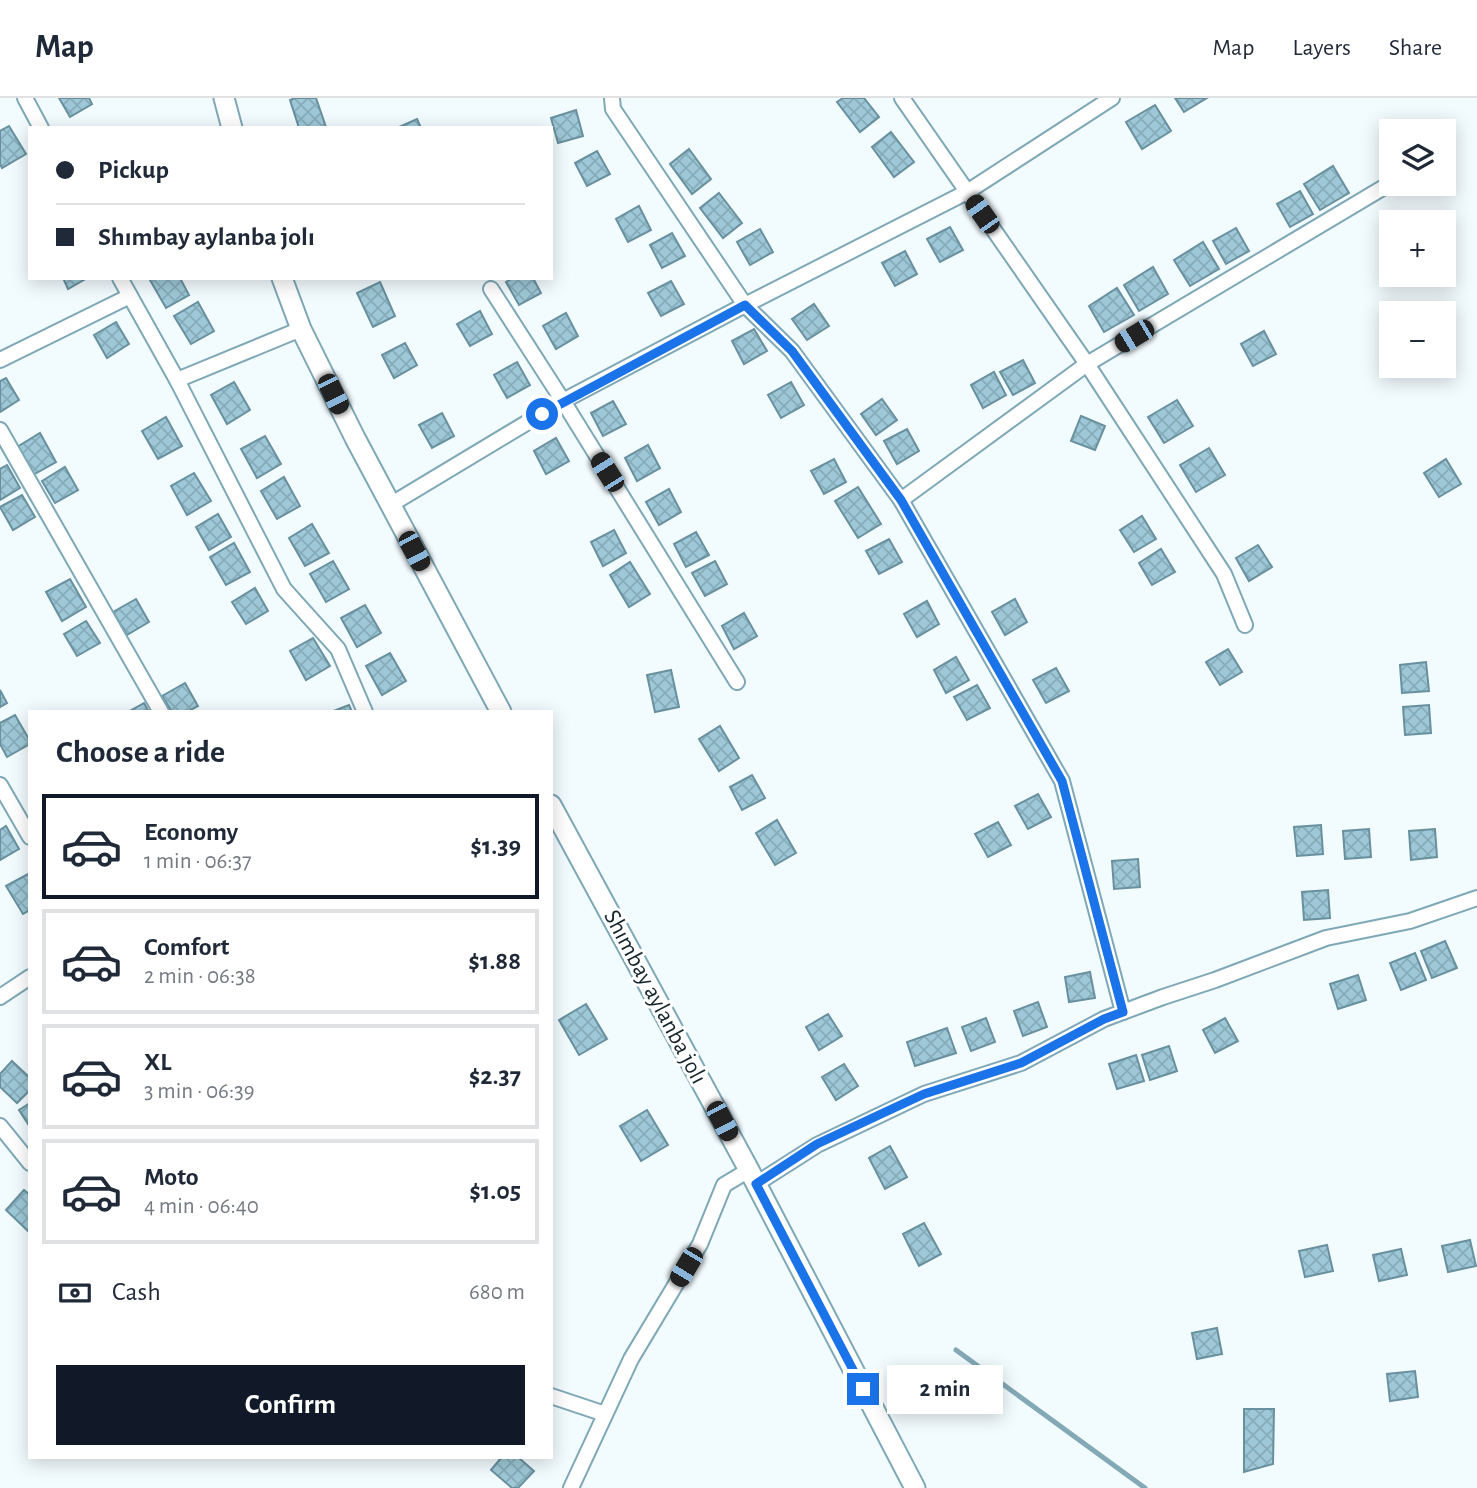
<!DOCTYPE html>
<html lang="en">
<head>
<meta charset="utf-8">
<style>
	body { margin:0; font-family:"Alegreya Sans",sans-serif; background:#f6f6f7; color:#1f2937; height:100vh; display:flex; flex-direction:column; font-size:26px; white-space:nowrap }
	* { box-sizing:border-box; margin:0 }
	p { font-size:23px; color:#747a83 }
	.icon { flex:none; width:38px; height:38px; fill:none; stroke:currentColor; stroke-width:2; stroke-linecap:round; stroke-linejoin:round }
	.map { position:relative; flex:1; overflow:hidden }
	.panel { position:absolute; left:28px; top:612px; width:525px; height:749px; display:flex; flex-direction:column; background:#fff; border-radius:0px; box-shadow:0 4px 18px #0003 }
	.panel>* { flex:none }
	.hud { position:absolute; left:28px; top:28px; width:525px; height:154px; border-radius:0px; box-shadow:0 4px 18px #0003; display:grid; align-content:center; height:154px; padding:0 28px; background:#fff }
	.fabs { position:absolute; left:1379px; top:21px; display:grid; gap:14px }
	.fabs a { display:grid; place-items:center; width:77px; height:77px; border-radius:0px; background:#fff; box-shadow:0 4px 18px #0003; font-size:35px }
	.end { position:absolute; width:32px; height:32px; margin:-16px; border:9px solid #1a73e8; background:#fff; box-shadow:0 0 0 4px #fff }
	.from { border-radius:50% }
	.bubble { position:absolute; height:49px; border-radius:0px; background:#fff; box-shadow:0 4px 18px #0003; font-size:23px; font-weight:600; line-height:49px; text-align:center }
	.car { position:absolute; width:21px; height:42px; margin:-21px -10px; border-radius:9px; box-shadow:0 0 5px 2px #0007; background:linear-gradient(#222 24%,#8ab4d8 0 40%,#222 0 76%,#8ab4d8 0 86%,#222 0) }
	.hud b { display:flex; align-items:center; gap:24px; height:66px; font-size:26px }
	.hud b+b { border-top:2px solid #e0e1e3 }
	.hud i { width:18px; height:18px; background:#1f2937 }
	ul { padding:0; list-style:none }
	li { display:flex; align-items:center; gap:21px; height:105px; margin:0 14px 10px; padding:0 14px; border:4px solid #e0e1e3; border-radius:0px }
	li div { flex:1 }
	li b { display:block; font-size:26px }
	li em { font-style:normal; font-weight:600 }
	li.selected { border-color:#111827 }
	li>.icon { width:63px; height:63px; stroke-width:1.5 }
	h2 { padding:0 28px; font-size:32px; line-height:84px }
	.pay { display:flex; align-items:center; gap:18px; height:77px; padding:0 28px; font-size:26px }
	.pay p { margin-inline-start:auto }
	.cta { display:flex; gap:14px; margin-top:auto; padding:14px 28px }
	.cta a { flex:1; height:80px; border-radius:0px; background:#111827; color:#fff; font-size:28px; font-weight:600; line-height:80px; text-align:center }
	header { display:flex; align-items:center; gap:42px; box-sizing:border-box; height:98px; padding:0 35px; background:#fff; border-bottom:2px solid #e0e1e3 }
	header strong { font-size:33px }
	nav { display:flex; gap:38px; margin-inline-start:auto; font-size:24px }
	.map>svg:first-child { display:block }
</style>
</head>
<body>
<header>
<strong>Map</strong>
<nav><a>Map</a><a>Layers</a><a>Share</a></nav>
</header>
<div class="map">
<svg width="1477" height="1390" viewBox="0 0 1477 1390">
	<defs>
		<pattern id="building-cross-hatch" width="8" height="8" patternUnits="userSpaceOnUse" patternTransform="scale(1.75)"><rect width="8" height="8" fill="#9ec8d7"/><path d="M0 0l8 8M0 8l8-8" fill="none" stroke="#87acb9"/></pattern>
	</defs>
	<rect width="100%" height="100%" fill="#f2fbfe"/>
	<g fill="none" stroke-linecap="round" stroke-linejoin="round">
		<polyline stroke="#83a9b6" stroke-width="5" points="956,1252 1145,1390"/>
	</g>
	<g fill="url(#building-cross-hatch)" stroke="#68909e" stroke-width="2">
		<polygon points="59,0 89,0 92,6 70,19"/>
		<polygon points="295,0 316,0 326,29 299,30 290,2"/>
		<polygon points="843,0 864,0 879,19 860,34 837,4"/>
		<polygon points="1175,0 1207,0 1184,14"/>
		<polygon points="1155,7 1171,33 1142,51 1126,24"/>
		<polygon points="576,12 583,38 558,45 551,20"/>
		<polygon points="417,21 421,30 397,30"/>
		<polygon points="9,28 26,56 2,70 0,66 0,33"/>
		<polygon points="891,34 914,64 894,79 872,49"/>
		<polygon points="689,51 711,81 692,96 670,66"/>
		<polygon points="597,53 610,76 587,88 575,65"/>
		<polygon points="1333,68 1349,95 1320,112 1304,86"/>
		<polygon points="1300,93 1313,116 1290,129 1277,106"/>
		<polygon points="719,95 742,125 723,140 700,110"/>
		<polygon points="639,108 651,132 628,144 616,121"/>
		<polygon points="950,129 963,152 940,164 927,141"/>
		<polygon points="1236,130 1249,153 1226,166 1213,143"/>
		<polygon points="760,131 773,154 750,167 737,144"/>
		<polygon points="672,135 685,158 662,170 650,147"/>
		<polygon points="1203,144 1219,171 1190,188 1174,162"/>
		<polygon points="905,153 917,176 895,188 882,165"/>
		<polygon points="1153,169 1168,196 1139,213 1124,187"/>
		<polygon points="63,180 87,180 68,191"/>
		<polygon points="153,180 180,180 189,197 166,210 150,182"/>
		<polygon points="513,180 533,180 541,195 519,207 506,184"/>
		<polygon points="671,183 684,206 661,218 648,195"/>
		<polygon points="380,184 395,218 373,229 357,195"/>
		<polygon points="1117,190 1134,217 1104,234 1089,208"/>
		<polygon points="198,204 214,233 191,246 174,218"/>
		<polygon points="814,206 829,228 807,242 792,221"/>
		<polygon points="480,213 492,236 470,248 457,226"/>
		<polygon points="566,215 578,238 556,251 543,228"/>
		<polygon points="116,224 129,246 107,260 94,237"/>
		<polygon points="754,231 767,253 744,266 732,243"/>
		<polygon points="1264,233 1276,256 1253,268 1241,246"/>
		<polygon points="405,245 417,267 394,280 382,257"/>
		<polygon points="1023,262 1035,285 1013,297 1000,274"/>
		<polygon points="517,264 530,287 507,300 494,277"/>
		<polygon points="994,274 1006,297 983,310 971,287"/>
		<polygon points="6,280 19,302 0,314 0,283"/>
		<polygon points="234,284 250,312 227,326 211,297"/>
		<polygon points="791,284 804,307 781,320 768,297"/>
		<polygon points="882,301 897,322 876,337 861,316"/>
		<polygon points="1177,302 1193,328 1164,345 1148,319"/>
		<polygon points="613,303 626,326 603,338 591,315"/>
		<polygon points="442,315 454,338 432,350 419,327"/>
		<polygon points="1081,318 1105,328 1095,352 1071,343"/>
		<polygon points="166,319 182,348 158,361 142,333"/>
		<polygon points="907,331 919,353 897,366 884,343"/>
		<polygon points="40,335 56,364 33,377 17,349"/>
		<polygon points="265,338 281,366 257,380 241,351"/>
		<polygon points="556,340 569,363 546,376 534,353"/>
		<polygon points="648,347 660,370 637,383 625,360"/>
		<polygon points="1209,350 1225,377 1196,394 1180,367"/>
		<polygon points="834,361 846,384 824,396 811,373"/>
		<polygon points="1446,361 1461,386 1439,399 1424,375"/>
		<polygon points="7,367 20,390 0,402 0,371"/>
		<polygon points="65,369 78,392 55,405 42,383"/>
		<polygon points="194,375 211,403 187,417 171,388"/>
		<polygon points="284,379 300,408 277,421 261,393"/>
		<polygon points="858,389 881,426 858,440 835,403"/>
		<polygon points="669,391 681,414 659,427 646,404"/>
		<polygon points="22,397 35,419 13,432 0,409"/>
		<polygon points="218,416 231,439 209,452 196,429"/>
		<polygon points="1142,418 1156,441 1134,454 1120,432"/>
		<polygon points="312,426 329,455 305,468 289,440"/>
		<polygon points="614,432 626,455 603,468 591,444"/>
		<polygon points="696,434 709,457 686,469 674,446"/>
		<polygon points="889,441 902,464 879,476 866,453"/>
		<polygon points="234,445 250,474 226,487 210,459"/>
		<polygon points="1258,447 1272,469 1249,483 1236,460"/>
		<polygon points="1161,451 1175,474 1152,487 1139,465"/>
		<polygon points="333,463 349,491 326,504 310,476"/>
		<polygon points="715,463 727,486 705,498 692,475"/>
		<polygon points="630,464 650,496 629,509 610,477"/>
		<polygon points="70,481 86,509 62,523 46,494"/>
		<polygon points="255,490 268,513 246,526 232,504"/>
		<polygon points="136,501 149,524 127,537 113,514"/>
		<polygon points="1015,501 1027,524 1005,537 992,514"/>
		<polygon points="927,503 939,526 917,539 904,516"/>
		<polygon points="365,507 381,535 357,549 341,520"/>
		<polygon points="744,515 757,538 734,551 722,528"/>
		<polygon points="86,523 100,545 77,558 64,536"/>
		<polygon points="313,540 330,568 306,582 290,553"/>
		<polygon points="1228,551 1242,574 1220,587 1206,564"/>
		<polygon points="390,555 406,583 382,597 366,568"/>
		<polygon points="956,559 969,582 946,595 934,572"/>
		<polygon points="1426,564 1429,593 1402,595 1400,567"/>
		<polygon points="1056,570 1069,593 1046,605 1033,582"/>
		<polygon points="671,572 679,609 655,614 647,577"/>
		<polygon points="185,585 198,608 187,614 172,614 162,598"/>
		<polygon points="977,587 990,610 967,622 954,599"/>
		<polygon points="0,592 7,605 0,609"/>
		<polygon points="144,605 149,614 128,614"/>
		<polygon points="349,607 352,614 331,614"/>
		<polygon points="1429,607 1431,635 1405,637 1403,609"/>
		<polygon points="15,617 30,643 30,646 7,659 0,646 0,625"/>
		<polygon points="720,628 739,660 719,673 699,641"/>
		<polygon points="752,677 765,700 742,712 730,689"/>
		<polygon points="1038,696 1051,719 1028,731 1015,708"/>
		<polygon points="777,722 796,755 775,767 756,735"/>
		<polygon points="998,724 1011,747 988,759 975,736"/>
		<polygon points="1321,727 1323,756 1297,758 1294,729"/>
		<polygon points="6,728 19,751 0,762 0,732"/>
		<polygon points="1369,731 1371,759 1345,761 1343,733"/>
		<polygon points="1435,731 1437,759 1411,762 1409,733"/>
		<polygon points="1138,761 1140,789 1114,791 1112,763"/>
		<polygon points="30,775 30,812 23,816 6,788"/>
		<polygon points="1328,792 1330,820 1304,822 1302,794"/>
		<polygon points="1445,843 1457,870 1432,880 1421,853"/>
		<polygon points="1415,855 1426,882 1401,892 1390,865"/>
		<polygon points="1090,874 1095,900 1069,904 1065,879"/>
		<polygon points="1358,877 1366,902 1338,911 1330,886"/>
		<polygon points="1038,904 1047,929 1023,938 1014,913"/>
		<polygon points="586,906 607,941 579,957 559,922"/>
		<polygon points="828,916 842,938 819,952 806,929"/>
		<polygon points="986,920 995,944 971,953 962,929"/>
		<polygon points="1225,920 1238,943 1215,955 1203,932"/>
		<polygon points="947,930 956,955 915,968 907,944"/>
		<polygon points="1169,948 1177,973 1150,982 1142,957"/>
		<polygon points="1136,957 1144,983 1117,991 1109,966"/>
		<polygon points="12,963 30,980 30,992 17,1005 0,989 0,976"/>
		<polygon points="844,966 858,988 836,1002 822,979"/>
		<polygon points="30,1005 30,1029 19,1012"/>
		<polygon points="647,1012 668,1047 641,1063 620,1028"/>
		<polygon points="890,1048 907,1079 885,1091 869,1060"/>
		<polygon points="24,1092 30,1097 29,1134 6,1112"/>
		<polygon points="924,1125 941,1156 919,1168 903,1136"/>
		<polygon points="1470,1142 1476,1168 1448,1174 1442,1148"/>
		<polygon points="1327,1147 1333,1173 1305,1179 1299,1153"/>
		<polygon points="1401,1151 1407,1177 1379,1183 1373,1157"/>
		<polygon points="1217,1230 1222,1256 1197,1261 1192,1235"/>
		<polygon points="1415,1273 1418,1299 1390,1303 1387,1276"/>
		<polygon points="1244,1311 1274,1311 1273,1366 1244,1374"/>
		<polygon points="501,1360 519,1360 534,1373 518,1390 512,1390 491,1372"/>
	</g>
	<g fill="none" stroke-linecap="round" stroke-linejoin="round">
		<defs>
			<g id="street">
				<polyline points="25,0 41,30"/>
				<polyline points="612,0 613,11 745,207 792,253 901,402 1062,683 1123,914"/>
				<polyline points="902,0 1087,266 1224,476 1245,527"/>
				<polyline points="120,180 177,282 284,491 338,551 365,614"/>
				<polyline points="491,191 563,303 737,584"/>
				<polyline points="0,262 130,198"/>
				<polyline points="177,282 301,231"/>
				<polyline points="0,332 161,614"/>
				<polyline points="901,402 1087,266 1391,85"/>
				<polyline points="390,407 563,303 745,207 967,94 1112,0"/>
				<polyline points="0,687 30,739"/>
				<polyline points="0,899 30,879"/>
				<polyline points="0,1028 30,1065"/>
				<polyline points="756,1086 817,1047 924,996 1021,965 1104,921 1163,899 1215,882 1326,840 1410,823 1477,800"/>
				<polyline points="551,1298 605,1316"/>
				<polyline points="571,1390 631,1261 700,1146 724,1087 749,1072"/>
			</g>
			<g id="secondary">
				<polyline points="224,0 232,30"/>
				<polyline points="282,180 301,231 355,340 501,614"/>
				<polyline points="551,707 749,1072 915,1390"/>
			</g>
		</defs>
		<use href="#street" stroke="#7fa8b7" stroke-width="18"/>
		<use href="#secondary" stroke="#7fa8b7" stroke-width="23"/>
		<use href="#street" stroke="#fff" stroke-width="14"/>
		<use href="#secondary" stroke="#fff" stroke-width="19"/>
	</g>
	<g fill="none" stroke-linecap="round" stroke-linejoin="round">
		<polyline stroke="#1a73e8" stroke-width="9" points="542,316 745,207 792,253 901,402 1062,683 1123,914 1104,921 1021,965 924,996 881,1016 817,1046 756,1086 863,1291"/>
	</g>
	<g text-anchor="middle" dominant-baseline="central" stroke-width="6" stroke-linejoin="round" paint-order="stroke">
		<g font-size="24" fill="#15252b" stroke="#fff">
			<text transform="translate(655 899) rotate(62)">Shımbay aylanba jolı</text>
		</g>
	</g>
</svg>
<div class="fabs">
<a><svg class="icon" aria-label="layers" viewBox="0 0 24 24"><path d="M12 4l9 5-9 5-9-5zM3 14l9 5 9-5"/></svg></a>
<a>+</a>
<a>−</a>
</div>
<i class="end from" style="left:542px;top:316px"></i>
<i class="end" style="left:863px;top:1291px"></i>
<div class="bubble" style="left:887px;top:1267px;width:116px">2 min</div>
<i class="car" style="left:982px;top:116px;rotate:325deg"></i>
<i class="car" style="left:1134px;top:238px;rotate:239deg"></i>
<i class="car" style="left:333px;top:296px;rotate:154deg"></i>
<i class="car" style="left:607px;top:374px;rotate:328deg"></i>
<i class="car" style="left:414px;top:453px;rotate:152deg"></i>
<i class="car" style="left:722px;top:1023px;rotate:152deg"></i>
<i class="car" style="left:686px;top:1169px;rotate:211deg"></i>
<div class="hud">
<b><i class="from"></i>Pickup</b>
<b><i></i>Shımbay aylanba jolı</b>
</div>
<section class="panel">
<h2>Choose a ride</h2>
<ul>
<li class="selected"><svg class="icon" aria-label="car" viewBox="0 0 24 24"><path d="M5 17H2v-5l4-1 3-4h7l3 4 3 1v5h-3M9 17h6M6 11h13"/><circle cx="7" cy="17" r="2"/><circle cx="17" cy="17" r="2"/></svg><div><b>Economy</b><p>1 min · 06:37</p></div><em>$1.39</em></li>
<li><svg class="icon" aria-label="car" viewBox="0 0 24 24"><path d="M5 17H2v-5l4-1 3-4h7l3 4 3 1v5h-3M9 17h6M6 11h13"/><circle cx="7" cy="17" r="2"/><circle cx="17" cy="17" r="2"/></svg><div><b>Comfort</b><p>2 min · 06:38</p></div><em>$1.88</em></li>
<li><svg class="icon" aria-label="car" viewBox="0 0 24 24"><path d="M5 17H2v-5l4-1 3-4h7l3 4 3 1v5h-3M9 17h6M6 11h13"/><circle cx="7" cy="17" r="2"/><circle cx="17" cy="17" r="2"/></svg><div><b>XL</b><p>3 min · 06:39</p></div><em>$2.37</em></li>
<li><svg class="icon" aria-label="car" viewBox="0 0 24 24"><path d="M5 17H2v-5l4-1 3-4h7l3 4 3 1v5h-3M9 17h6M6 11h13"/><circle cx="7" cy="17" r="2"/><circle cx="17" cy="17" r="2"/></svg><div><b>Moto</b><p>4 min · 06:40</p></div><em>$1.05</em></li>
</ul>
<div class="pay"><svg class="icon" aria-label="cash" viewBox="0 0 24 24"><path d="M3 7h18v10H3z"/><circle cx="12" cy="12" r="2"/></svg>Cash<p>680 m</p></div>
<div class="cta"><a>Confirm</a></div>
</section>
</div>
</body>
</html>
